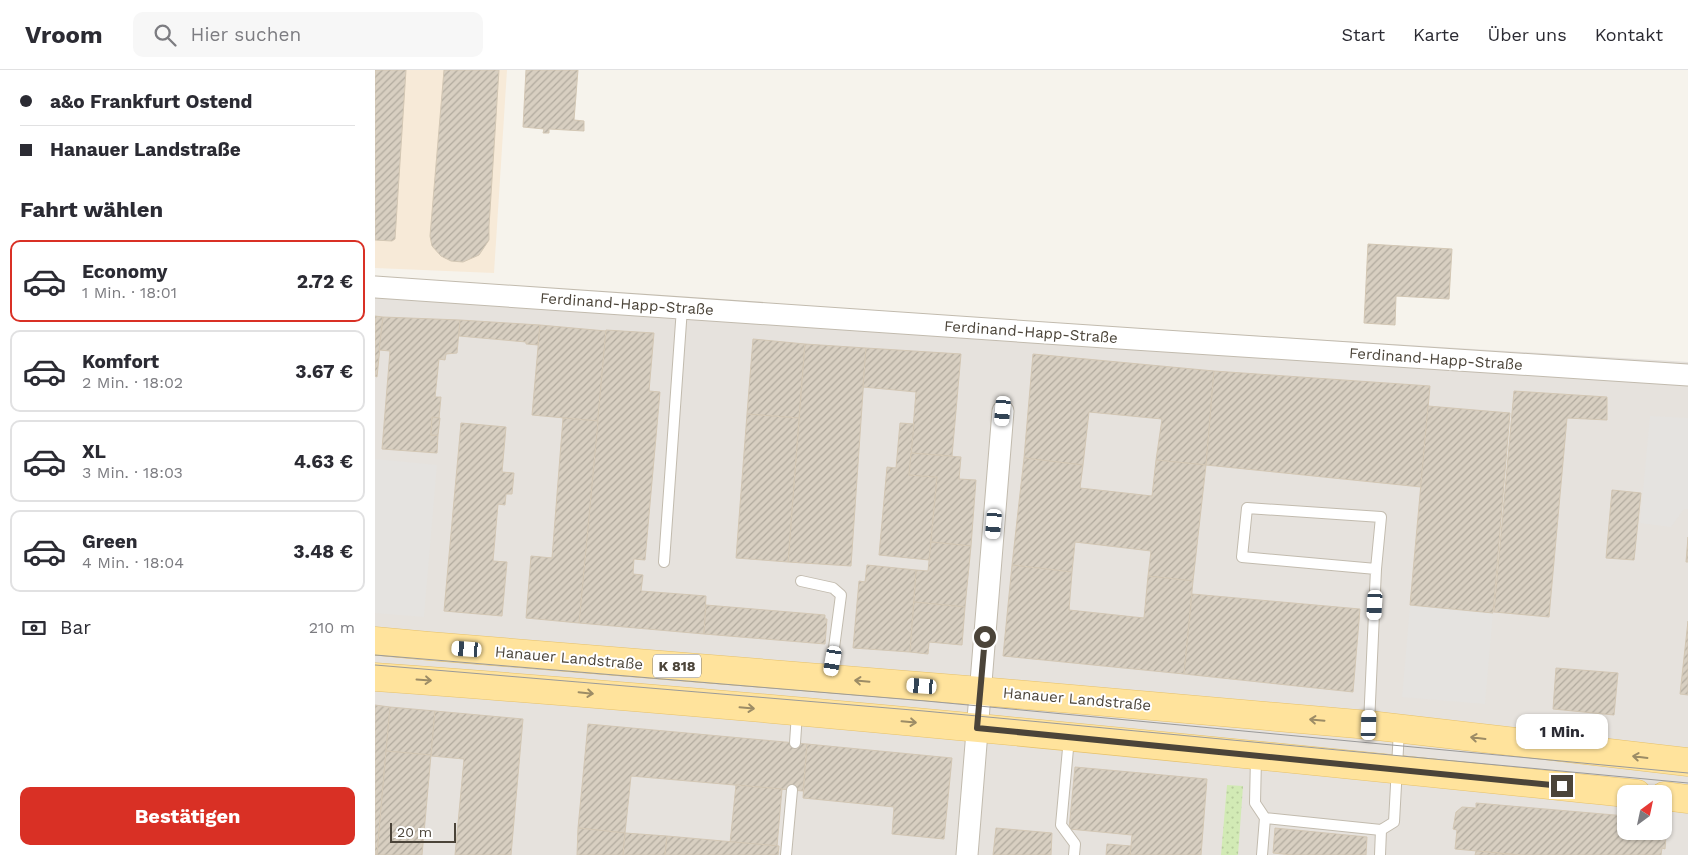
<!DOCTYPE html>
<html lang="de">
<head>
<meta charset="utf-8">
<style>
	body { margin:0; font-family:"Work Sans",sans-serif; background:#f7f7f7; color:#2b2b33; height:100vh; display:flex; flex-direction:column; font-size:19px; white-space:nowrap }
	* { box-sizing:border-box; margin:0 }
	p { font-size:16px; color:#7c7c81 }
	.icon { flex:none; width:28px; height:28px; fill:none; stroke:currentColor; stroke-width:2; stroke-linecap:round; stroke-linejoin:round }
	.map { position:relative; flex:1; overflow:hidden }
	.panel { display:flex; flex-direction:column; background:#fff; width:375px }
	.panel>* { flex:none }
	.top-card { display:grid; align-content:center; height:110px; padding:0 20px; background:#fff }
	.needle { width:32px; rotate:33deg }
	.fabs { position:absolute; left:1242px; top:715px; display:grid; gap:10px }
	.fabs a { display:grid; place-items:center; width:55px; height:55px; border-radius:10px; background:#fff; box-shadow:0 1px 4px #0004; font-size:25px }
	.scale { position:absolute; left:15px; bottom:12px; width:66px; box-sizing:border-box; padding-left:5px; border:2px solid #4b4439; border-top:0; font-size:14px; line-height:18px; white-space:nowrap; color:#4b4439; -webkit-text-stroke:4px #fff; paint-order:stroke }
	.end { position:absolute; width:22px; height:22px; margin:-11px; border:6px solid #4b4439; background:#fff; box-shadow:0 0 0 2px #fff }
	.from { border-radius:50% }
	.bubble { position:absolute; height:35px; border-radius:10px; background:#fff; box-shadow:0 1px 4px #0004; font-size:16px; font-weight:700; line-height:35px; text-align:center }
	.car { position:absolute; width:15px; height:30px; margin:-15px -8px; border-radius:6px; box-shadow:0 0 4px 1px #0007; background:linear-gradient(#fff 24%,#345 0 40%,#fff 0 76%,#345 0 86%,#fff 0) }
	.top-card b { display:flex; align-items:center; gap:18px; height:48px; font-size:19px }
	.top-card b+b { border-top:1px solid #e1e1e2 }
	.top-card i { width:12px; height:12px; background:#2b2b33 }
	ul { padding:0; list-style:none }
	li { display:flex; align-items:center; gap:15px; height:82px; margin:0 10px 8px; padding:0 10px; border:2px solid #e1e1e2; border-radius:10px }
	li div { flex:1 }
	li b { display:block; font-size:19px }
	li em { font-style:normal; font-weight:700 }
	li.selected { border-color:#d93025 }
	li>.icon { width:45px; height:45px; stroke-width:1.5 }
	h2 { padding:0 20px; font-size:22px; line-height:60px }
	.pay { display:flex; align-items:center; gap:12px; height:55px; padding:0 20px; font-size:19px }
	.pay p { margin-inline-start:auto }
	.cta { display:flex; gap:10px; margin-top:auto; padding:10px 20px }
	.cta a { flex:1; height:58px; border-radius:10px; background:#d93025; color:#fff; font-size:20px; font-weight:700; line-height:58px; text-align:center }
	header { display:flex; align-items:center; gap:30px; box-sizing:border-box; height:70px; padding:0 25px; background:#fff; border-bottom:1px solid #e1e1e2 }
	header strong { font-size:24px }
	nav { display:flex; gap:28px; margin-inline-start:auto; font-size:18px }
	.search { width:350px; height:45px; background:#f7f7f7; display:flex; align-items:center; gap:12px; box-sizing:border-box; padding:0 18px; border-radius:10px; color:#7c7c81; font-size:19px }
	main { display:flex; flex:1; min-height:0 }
	.map>svg:first-child { display:block }
</style>
</head>
<body>
<header>
<strong>Vroom</strong>
<div class="search"><svg class="icon" aria-label="search" viewBox="0 0 24 24"><circle cx="10" cy="10" r="6"/><path d="M15 15l6 6"/></svg>Hier suchen</div>
<nav><a>Start</a><a>Karte</a><a>Über uns</a><a>Kontakt</a></nav>
</header>
<main>
<section class="panel">
<div class="top-card">
<b><i class="from"></i>a&amp;o Frankfurt Ostend</b>
<b><i></i>Hanauer Landstraße</b>
</div>
<h2>Fahrt wählen</h2>
<ul>
<li class="selected"><svg class="icon" aria-label="car" viewBox="0 0 24 24"><path d="M5 17H2v-5l4-1 3-4h7l3 4 3 1v5h-3M9 17h6M6 11h13"/><circle cx="7" cy="17" r="2"/><circle cx="17" cy="17" r="2"/></svg><div><b>Economy</b><p>1 Min. · 18:01</p></div><em>2.72 €</em></li>
<li><svg class="icon" aria-label="car" viewBox="0 0 24 24"><path d="M5 17H2v-5l4-1 3-4h7l3 4 3 1v5h-3M9 17h6M6 11h13"/><circle cx="7" cy="17" r="2"/><circle cx="17" cy="17" r="2"/></svg><div><b>Komfort</b><p>2 Min. · 18:02</p></div><em>3.67 €</em></li>
<li><svg class="icon" aria-label="car" viewBox="0 0 24 24"><path d="M5 17H2v-5l4-1 3-4h7l3 4 3 1v5h-3M9 17h6M6 11h13"/><circle cx="7" cy="17" r="2"/><circle cx="17" cy="17" r="2"/></svg><div><b>XL</b><p>3 Min. · 18:03</p></div><em>4.63 €</em></li>
<li><svg class="icon" aria-label="car" viewBox="0 0 24 24"><path d="M5 17H2v-5l4-1 3-4h7l3 4 3 1v5h-3M9 17h6M6 11h13"/><circle cx="7" cy="17" r="2"/><circle cx="17" cy="17" r="2"/></svg><div><b>Green</b><p>4 Min. · 18:04</p></div><em>3.48 €</em></li>
</ul>
<div class="pay"><svg class="icon" aria-label="cash" viewBox="0 0 24 24"><path d="M3 7h18v10H3z"/><circle cx="12" cy="12" r="2"/></svg>Bar<p>210 m</p></div>
<div class="cta"><a>Bestätigen</a></div>
</section>
<div class="map">
<svg width="1313" height="785" viewBox="0 0 1313 785">
	<defs>
		<pattern id="grass-dots" width="8" height="8" patternUnits="userSpaceOnUse" patternTransform="scale(1.25)"><rect width="8" height="8" fill="#d2eab5"/><path d="M2 2h.1M6 6h.1" fill="none" stroke="#b6ca9c" stroke-width="1.8" stroke-linecap="round"/></pattern>
		<pattern id="building-hatch" width="6" height="6" patternUnits="userSpaceOnUse" patternTransform="scale(1.25)"><rect width="6" height="6" fill="#d8cfc1"/><path d="M-1 1l2-2M0 6l6-6M5 7l2-2" fill="none" stroke="#b1aa9e"/></pattern>
	</defs>
	<rect width="100%" height="100%" fill="#f6f3ec"/>
	<polygon fill="#f7ead8" points="0,0 132,0 119,203 0,198"/>
	<path fill="#e6e2dd" fill-rule="evenodd" d="M0,212l1313,80v493h-1313zM1251,724h38v37h-38z"/>
	<polygon fill="url(#grass-dots)" points="852,715 868,716 863,785 846,785"/>
	<g fill="#e5e3e0">
		<polygon points="1275,346 1313,348 1313,439 1309,439 1296,457 1265,453"/>
		<polygon points="0,389 62,395 49,547 0,543"/>
		<polygon points="1035,535 1118,543 1110,634 1027,627"/>
	</g>
	<g fill="url(#building-hatch)" stroke="#d3c7b4">
		<polygon points="0,0 31,0 20,169 17,171 0,170"/>
		<polygon points="69,0 124,0 114,156 114,170 104,185 88,192 76,191 66,186 57,176 55,166"/>
		<polygon points="151,0 203,0 199,50 209,51 209,61 174,59 174,63 168,63 169,59 148,57"/>
		<polygon points="993,174 1077,179 1074,229 1021,226 1020,255 989,253"/>
		<polygon points="0,246 8,247 2,307 0,306"/>
		<polygon points="8,247 85,250 82,283 71,284 70,290 64,289 60,327 66,327 64,348 57,347 56,365 63,365 62,383 7,379 15,281 4,280"/>
		<polygon points="85,250 165,255 163,275 151,274 151,272 84,266"/>
		<polygon points="165,255 231,261 223,351 157,345"/>
		<polygon points="231,260 279,263 274,321 285,322 270,490 259,489 258,504 268,505 266,521 331,526 329,564 204,553"/>
		<polygon points="378,269 430,274 424,348 372,344"/>
		<polygon points="430,274 491,278 476,496 413,492"/>
		<polygon points="491,278 586,284 577,386 536,383 541,322 488,317"/>
		<polygon points="658,284 839,301 831,395 781,390 787,349 714,342 708,395 649,388"/>
		<polygon points="839,301 1055,316 1046,417 831,395"/>
		<polygon points="1139,321 1232,327 1232,350 1192,348 1174,547 1119,542"/>
		<polygon points="1053,336 1135,343 1118,543 1035,535"/>
		<polygon points="372,344 424,348 413,492 361,488"/>
		<polygon points="57,347 65,348 63,365 56,365"/>
		<polygon points="188,348 223,351 204,553 151,548 156,486 177,488"/>
		<polygon points="86,353 131,357 127,402 139,403 137,424 131,424 130,435 123,434 118,491 132,492 127,546 69,541"/>
		<polygon points="525,353 539,354 534,405 562,407 554,490 504,485 512,397 521,398"/>
		<polygon points="536,383 586,387 584,409 601,410 596,476 556,472 562,407 534,405"/>
		<polygon points="649,388 708,395 705,418 777,426 781,390 831,395 818,511 773,506 776,481 700,472 697,502 637,495"/>
		<polygon points="1237,420 1266,423 1259,490 1231,488"/>
		<polygon points="1313,467 1313,492 1311,492"/>
		<polygon points="556,472 596,476 590,537 539,532 541,500 553,501"/>
		<polygon points="492,495 541,500 535,582 478,578 484,511 490,512"/>
		<polygon points="637,495 697,502 694,540 769,548 773,506 818,511 809,604 628,586"/>
		<polygon points="817,524 985,539 978,622 809,604"/>
		<polygon points="539,532 590,537 587,575 554,572 553,584 535,582"/>
		<polygon points="331,535 450,545 450,549 452,549 450,574 329,564"/>
		<polygon points="1313,551 1313,625 1305,624"/>
		<polygon points="1181,598 1243,603 1239,645 1178,639"/>
		<polygon points="0,635 15,637 2,785 0,785"/>
		<polygon points="15,637 60,641 56,685 11,681"/>
		<polygon points="60,641 148,649 136,785 80,785 89,689 56,686"/>
		<polygon points="213,654 432,674 428,721 256,706 250,763 203,758"/>
		<polygon points="432,674 577,688 569,769 517,764 519,737 428,728"/>
		<polygon points="11,681 56,685 47,785 2,785"/>
		<polygon points="700,697 832,709 826,785 755,785 757,765 694,759"/>
		<polygon points="361,715 407,719 402,776 355,773"/>
		<polygon points="1101,733 1251,746 1251,761 1289,761 1289,758 1291,766 1290,779 1287,778 1286,785 1146,785 1080,779 1082,760 1078,759 1081,742 1087,737 1101,738"/>
		<polygon points="203,758 250,763 248,785 202,785"/>
		<polygon points="621,758 677,763 676,785 618,785"/>
		<polygon points="900,758 992,767 991,785 917,785 898,783"/>
		<polygon points="250,763 292,766 290,785 248,785"/>
		<polygon points="292,766 404,776 403,785 290,785"/>
		<polygon points="732,774 756,776 755,785 731,785"/>
		<polygon points="1101,781 1144,785 1100,785"/>
	</g>
	<g fill="none" stroke-linecap="round" stroke-linejoin="round">
		<defs>
			<g id="service">
				<polyline points="289,492 307,238"/>
				<polyline points="426,511 458,518 466,525 455,608"/>
				<polyline points="994,654 1001,499 867,487 872,438 1006,447 1001,499"/>
				<polyline points="694,668 686,755 700,774 699,785"/>
				<polyline points="420,673 422,643"/>
				<polyline points="881,687 880,733 890,748 1006,760 1019,752 1024,660"/>
				<polyline points="411,785 417,720"/>
				<polyline points="887,785 890,748"/>
				<polyline points="1005,785 1006,760"/>
			</g>
			<g id="minor">
				<polyline points="0,217 759,269 1313,305"/>
				<polyline points="592,785 628,341"/>
			</g>
			<g id="primary">
				<polyline points="0,571 54,576 605,621 994,655 1313,692"/>
				<path d="M0,607c421,30 842,74 1262,117"/>
				<polyline points="1289,726 1313,729"/>
			</g>
		</defs>
		<use href="#service" stroke="#c2bbae" stroke-width="12"/>
		<use href="#minor" stroke="#c2bbae" stroke-width="23"/>
		<use href="#primary" stroke="#e6c16a" stroke-width="29"/>
		<use href="#service" stroke="#fff" stroke-width="10"/>
		<use href="#minor" stroke="#fff" stroke-width="21"/>
		<use href="#primary" stroke="#ffe39c" stroke-width="28"/>
		<g stroke="#9a9a9a" stroke-width="1">
			<polyline points="0,585 551,631 1313,703"/>
			<polyline points="0,595 549,641 1313,713"/>
		</g>
	</g>
	<defs><path id="oneway-shaft" d="M-6 0H5M1.5-3L5.5 0L1.5 3" fill="none" stroke-width="1.6" stroke-linecap="round" stroke-linejoin="round" transform="scale(1.25)"/></defs>
	<g stroke="#9c8c66">
		<use href="#oneway-shaft" transform="translate(49 610) rotate(4)"/>
		<use href="#oneway-shaft" transform="translate(487 611) rotate(-175)"/>
		<use href="#oneway-shaft" transform="translate(211 623) rotate(6)"/>
		<use href="#oneway-shaft" transform="translate(372 638) rotate(5)"/>
		<use href="#oneway-shaft" transform="translate(942 650) rotate(-175)"/>
		<use href="#oneway-shaft" transform="translate(534 652) rotate(5)"/>
		<use href="#oneway-shaft" transform="translate(1103 668) rotate(-173)"/>
		<use href="#oneway-shaft" transform="translate(1265 687) rotate(-173)"/>
	</g>
	<g fill="none" stroke-linecap="round" stroke-linejoin="round">
		<polyline stroke="#4b4439" stroke-width="6" points="610,567 602,658 1187,716"/>
	</g>
	<g text-anchor="middle" dominant-baseline="central" stroke-width="4" stroke-linejoin="round" paint-order="stroke">
		<rect fill="#fff" stroke="#817c74" stroke-width="1" x="278" y="584.5" width="48" height="23" rx="4"/>
		<g font-size="14" font-weight="bold" fill="#4b4439">
			<text x="302" y="596">K 818</text>
		</g>
		<g font-size="15" fill="#4b4439" stroke="#fff">
			<text transform="translate(252 234) rotate(4)">Ferdinand-Happ-Straße</text>
			<text transform="translate(656 262) rotate(4)">Ferdinand-Happ-Straße</text>
			<text transform="translate(1061 289) rotate(4)">Ferdinand-Happ-Straße</text>
			<text transform="translate(194 588) rotate(5)">Hanauer Landstraße</text>
			<text transform="translate(702 629) rotate(5)">Hanauer Landstraße</text>
		</g>
	</g>
</svg>
<div class="fabs">
<a><svg class="needle" viewBox="-14 -14 28 28"><path d="M0-13l5 13h-10z" fill="#e53935"/><path d="M0 13l5-13h-10z" fill="#7c7c81"/></svg></a>
</div>
<div class="scale">20 m</div>
<i class="end from" style="left:610px;top:567px"></i>
<i class="end" style="left:1187px;top:716px"></i>
<div class="bubble" style="left:1141px;top:644px;width:92px">1 Min.</div>
<i class="car" style="left:628px;top:341px;rotate:185deg"></i>
<i class="car" style="left:619px;top:454px;rotate:185deg"></i>
<i class="car" style="left:1000px;top:535px;rotate:183deg"></i>
<i class="car" style="left:92px;top:579px;rotate:274deg"></i>
<i class="car" style="left:458px;top:591px;rotate:190deg"></i>
<i class="car" style="left:547px;top:616px;rotate:274deg"></i>
<i class="car" style="left:994px;top:655px;rotate:2deg"></i>
</div>
</main>
</body>
</html>
